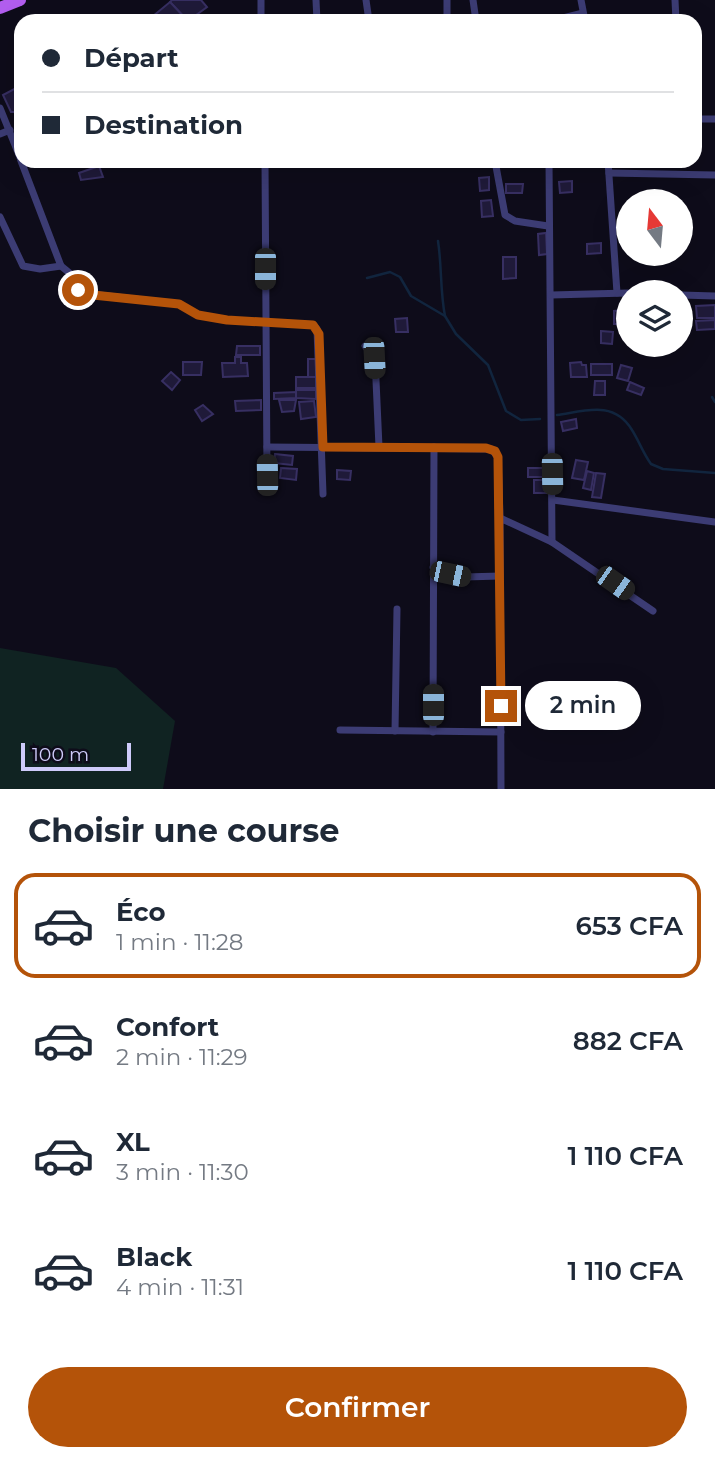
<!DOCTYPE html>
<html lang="fr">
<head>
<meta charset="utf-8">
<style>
	body { margin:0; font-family:Montserrat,sans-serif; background:#f2f2f3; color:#1f2937; height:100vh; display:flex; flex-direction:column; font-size:26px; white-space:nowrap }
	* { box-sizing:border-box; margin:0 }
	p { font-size:23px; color:#747a83 }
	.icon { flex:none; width:38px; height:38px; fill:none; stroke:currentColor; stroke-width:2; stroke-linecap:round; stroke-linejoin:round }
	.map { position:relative; height:789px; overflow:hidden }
	.drawer { display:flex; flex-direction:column; background:#fff; flex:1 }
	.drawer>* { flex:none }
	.guide { position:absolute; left:14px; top:14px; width:688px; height:154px; border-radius:21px; box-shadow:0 7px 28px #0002; display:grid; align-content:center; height:154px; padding:0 28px; background:#fff }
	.needle { width:46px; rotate:344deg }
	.tools { position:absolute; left:616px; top:189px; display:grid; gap:14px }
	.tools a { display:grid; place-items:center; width:77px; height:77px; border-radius:50%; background:#fff; box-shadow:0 7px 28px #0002; font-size:35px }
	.scale { position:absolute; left:21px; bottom:18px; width:110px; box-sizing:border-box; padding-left:7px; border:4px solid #cecbfa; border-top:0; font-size:19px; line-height:24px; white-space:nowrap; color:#cecbfa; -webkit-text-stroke:5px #0e0c1a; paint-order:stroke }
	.end { position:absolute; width:32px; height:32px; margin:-16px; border:9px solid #b45309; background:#fff; box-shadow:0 0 0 4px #fff }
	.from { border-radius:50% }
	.bubble { position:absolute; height:49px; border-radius:24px; background:#fff; box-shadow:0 7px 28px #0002; font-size:23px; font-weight:600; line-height:49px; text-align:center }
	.car { position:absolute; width:21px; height:42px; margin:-21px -10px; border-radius:9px; box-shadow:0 0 5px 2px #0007; background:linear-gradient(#222 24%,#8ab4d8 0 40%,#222 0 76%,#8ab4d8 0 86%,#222 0) }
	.guide b { display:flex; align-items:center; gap:24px; height:66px; font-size:26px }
	.guide b+b { border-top:2px solid #e0e1e3 }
	.guide i { width:18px; height:18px; background:#1f2937 }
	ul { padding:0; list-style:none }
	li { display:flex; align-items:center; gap:21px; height:105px; margin:0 14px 10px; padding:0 14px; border:4px solid transparent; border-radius:21px }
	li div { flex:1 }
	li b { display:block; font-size:26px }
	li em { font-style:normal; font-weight:600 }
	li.current { border-color:#b45309 }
	li>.icon { width:63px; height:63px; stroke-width:1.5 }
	h2 { padding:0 28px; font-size:32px; line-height:84px }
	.cta { display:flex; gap:14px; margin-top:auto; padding:14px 28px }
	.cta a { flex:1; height:80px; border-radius:42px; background:#b45309; color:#fff; font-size:28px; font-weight:600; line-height:80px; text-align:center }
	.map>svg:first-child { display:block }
</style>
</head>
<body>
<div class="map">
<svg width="715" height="789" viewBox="0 0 715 789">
	<rect width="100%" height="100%" fill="#0e0c1a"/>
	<polygon fill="#102322" points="0,648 116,668 175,721 163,789 0,789"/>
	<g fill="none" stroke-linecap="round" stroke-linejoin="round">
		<g stroke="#11253e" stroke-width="2.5">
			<path d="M438,241c4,26 2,50 7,75"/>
			<polyline points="367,278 390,272 400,277 411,296 445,316 456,334 488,365 506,411 521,420 540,419"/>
			<polyline points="712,397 715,402"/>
			<path d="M557,415c28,-4 57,-15 75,15 7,11 11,23 19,34l12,5 52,4"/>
		</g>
	</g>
	<g fill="#1f1a39" stroke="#372f62" stroke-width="2">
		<polygon points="172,0 201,0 207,7 188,21 170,2"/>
		<polygon points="170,2 185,18 181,21 147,21"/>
		<polygon points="18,87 21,112 11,112 3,95"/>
		<polygon points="99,166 103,177 81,180 79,173"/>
		<polygon points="489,177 489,190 480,191 479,178"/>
		<polygon points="572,181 572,192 560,193 559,182"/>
		<polygon points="506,184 523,184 522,193 506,193"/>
		<polygon points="491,200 493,216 482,217 481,201"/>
		<polygon points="546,233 547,254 539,255 538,234"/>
		<polygon points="601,243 601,253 587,254 587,244"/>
		<polygon points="503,257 516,257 516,278 503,279"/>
		<polygon points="715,305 715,318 697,318 696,306"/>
		<polygon points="623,310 623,324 614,324 614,311"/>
		<polygon points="407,318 408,332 396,332 395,319"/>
		<polygon points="715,320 715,329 697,330 696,321"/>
		<polygon points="601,331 613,332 612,344 601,343"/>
		<polygon points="237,346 260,346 260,355 236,355"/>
		<polygon points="235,357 241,357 241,363 247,363 248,376 223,377 222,363 235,363"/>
		<polygon points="308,359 316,359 316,377 308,378"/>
		<polygon points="183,362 202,362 201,375 183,375"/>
		<polygon points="581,362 582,365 586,365 587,377 571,377 570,363"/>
		<rect x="591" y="364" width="21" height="11"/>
		<polygon points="621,365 632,368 628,381 617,378"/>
		<polygon points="171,372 180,380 172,390 162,381"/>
		<rect x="296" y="377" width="20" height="11"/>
		<polygon points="595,381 605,381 605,395 594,395"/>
		<polygon points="630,382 644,388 641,395 627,390"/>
		<polygon points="296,390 316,390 316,399 296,398"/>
		<polygon points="296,392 296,398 274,399 274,393"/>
		<polygon points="261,400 261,410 236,411 235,401"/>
		<polygon points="279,400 296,400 294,411 282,412"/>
		<polygon points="314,401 316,417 301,419 299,402"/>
		<polygon points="203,405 213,414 202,421 195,410"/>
		<polygon points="576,419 577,428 563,431 561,422"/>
		<polygon points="275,454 293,456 292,465 274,463"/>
		<polygon points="576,460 588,462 584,480 572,478"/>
		<polygon points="281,468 297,469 296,480 280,478"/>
		<rect x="528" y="468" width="17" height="9"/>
		<polygon points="337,470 351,471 350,480 337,479"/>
		<polygon points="587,471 594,473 591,490 583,488"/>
		<polygon points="596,473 605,474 601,498 592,497"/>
		<rect x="534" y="480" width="12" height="13"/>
	</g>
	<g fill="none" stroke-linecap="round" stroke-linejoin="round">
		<g stroke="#3c3c74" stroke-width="7">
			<polyline points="261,0 261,21"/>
			<polyline points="316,0 317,21"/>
			<polyline points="366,0 369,21"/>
			<polyline points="447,0 447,21"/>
			<polyline points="473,0 476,21"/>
			<polyline points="581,0 585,21"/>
			<polyline points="675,0 676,21"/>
			<polyline points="551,21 583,13"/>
			<polyline points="0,108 21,160"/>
			<polyline points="695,119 715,119"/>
			<polyline points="0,134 10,130"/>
			<polyline points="21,161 61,266 72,275 82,293 179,304 198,315 227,320 313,325 317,329 323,494"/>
			<polyline points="265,161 267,475"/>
			<polyline points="495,161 505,215 515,221 548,226"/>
			<polyline points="549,161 552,542"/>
			<polyline points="608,161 617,293"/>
			<polyline points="609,173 715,175"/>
			<polyline points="0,217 23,266 40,269 61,266"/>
			<polyline points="551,295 628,293"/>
			<polyline points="681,295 715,296"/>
			<polyline points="365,346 375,358 379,447"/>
			<polyline points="267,447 491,449 498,457 500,518"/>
			<polyline points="553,500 715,522"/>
			<polyline points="433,567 465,577 500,576"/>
			<polyline points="340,730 501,732"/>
			<polyline points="395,731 397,609"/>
			<polyline points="433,732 434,447"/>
			<polyline points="501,789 500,518 552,542 653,611"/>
		</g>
		<polyline stroke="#b15dee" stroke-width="12" points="0,8 20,0"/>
	</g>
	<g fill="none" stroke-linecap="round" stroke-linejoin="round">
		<polyline stroke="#b45309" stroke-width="9" points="78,290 93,295 179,304 198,315 227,320 313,325 319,334 323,447 486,448 495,451 498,457 501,706"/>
	</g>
</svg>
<div class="tools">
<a><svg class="needle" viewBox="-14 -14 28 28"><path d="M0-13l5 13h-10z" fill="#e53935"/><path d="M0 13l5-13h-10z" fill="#747a83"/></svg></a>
<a><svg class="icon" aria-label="layers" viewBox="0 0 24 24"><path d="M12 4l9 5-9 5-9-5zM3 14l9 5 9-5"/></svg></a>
</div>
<div class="scale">100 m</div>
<i class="end from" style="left:78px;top:290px"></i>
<i class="end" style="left:501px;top:706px"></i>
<div class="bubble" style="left:525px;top:681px;width:116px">2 min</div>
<i class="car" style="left:265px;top:269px;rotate:180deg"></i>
<i class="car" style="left:374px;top:358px;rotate:177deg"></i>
<i class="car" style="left:552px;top:474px;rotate:179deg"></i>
<i class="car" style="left:267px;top:475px;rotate:359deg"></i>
<i class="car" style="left:450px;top:574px;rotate:102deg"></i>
<i class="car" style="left:615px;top:583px;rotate:125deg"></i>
<i class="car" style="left:433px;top:705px;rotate:0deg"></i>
<div class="guide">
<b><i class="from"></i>Départ</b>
<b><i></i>Destination</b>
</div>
</div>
<section class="drawer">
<h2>Choisir une course</h2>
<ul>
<li class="current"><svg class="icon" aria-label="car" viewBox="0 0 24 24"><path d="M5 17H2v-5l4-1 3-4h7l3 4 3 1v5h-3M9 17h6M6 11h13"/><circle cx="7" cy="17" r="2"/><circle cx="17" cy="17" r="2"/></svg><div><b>Éco</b><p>1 min · 11:28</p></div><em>653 CFA</em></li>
<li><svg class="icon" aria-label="car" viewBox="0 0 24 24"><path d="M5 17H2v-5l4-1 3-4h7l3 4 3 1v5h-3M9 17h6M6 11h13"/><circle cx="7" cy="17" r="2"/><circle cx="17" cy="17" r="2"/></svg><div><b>Confort</b><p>2 min · 11:29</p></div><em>882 CFA</em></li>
<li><svg class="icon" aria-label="car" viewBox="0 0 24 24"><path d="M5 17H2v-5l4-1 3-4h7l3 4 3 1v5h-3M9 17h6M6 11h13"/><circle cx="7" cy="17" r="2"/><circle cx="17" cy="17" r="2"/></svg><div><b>XL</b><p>3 min · 11:30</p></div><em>1 110 CFA</em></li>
<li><svg class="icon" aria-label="car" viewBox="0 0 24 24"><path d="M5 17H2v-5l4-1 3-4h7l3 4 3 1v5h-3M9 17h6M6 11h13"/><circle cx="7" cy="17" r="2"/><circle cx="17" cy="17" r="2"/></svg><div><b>Black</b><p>4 min · 11:31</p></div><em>1 110 CFA</em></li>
</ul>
<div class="cta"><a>Confirmer</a></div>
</section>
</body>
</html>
